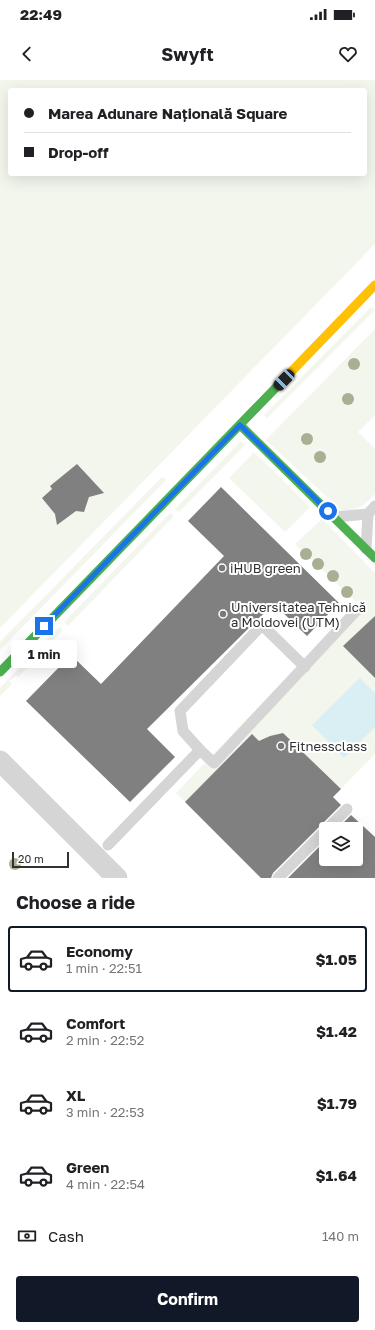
<!DOCTYPE html>
<html lang="en">
<head>
<meta charset="utf-8">
<style>
	body { margin:0; font-family:"Golos Text",sans-serif; background:#f6f6f6; color:#202124; height:100vh; display:flex; flex-direction:column; font-size:15px; white-space:nowrap }
	* { box-sizing:border-box; margin:0 }
	p { font-size:13px; color:#757577 }
	.icon { flex:none; width:22px; height:22px; fill:none; stroke:currentColor; stroke-width:2; stroke-linecap:round; stroke-linejoin:round }
	.map { position:relative; height:798px; overflow:hidden }
	.drawer { display:flex; flex-direction:column; background:#fff; flex:1 }
	.drawer>* { flex:none }
	.banner { position:absolute; left:8px; top:8px; width:359px; height:88px; border-radius:4px; box-shadow:0 4px 16px #0002; display:grid; align-content:center; height:88px; padding:0 16px; background:#fff }
	.tools { position:absolute; left:319px; top:742px; display:grid; gap:8px }
	.tools a { display:grid; place-items:center; width:44px; height:44px; border-radius:4px; background:#fff; box-shadow:0 4px 16px #0002; font-size:20px }
	.scale { position:absolute; left:12px; bottom:10px; width:57px; box-sizing:border-box; padding-left:4px; border:2px solid #313131; border-top:0; font-size:11px; line-height:14px; white-space:nowrap; color:#313131; -webkit-text-stroke:3px #fff; paint-order:stroke }
	.end { position:absolute; width:18px; height:18px; margin:-9px; border:5px solid #1a73e8; background:#fff; box-shadow:0 0 0 2px #fff }
	.from { border-radius:50% }
	.bubble { position:absolute; height:28px; border-radius:4px; background:#fff; box-shadow:0 4px 16px #0002; font-size:13px; font-weight:700; line-height:28px; text-align:center }
	.car { position:absolute; width:12px; height:24px; margin:-12px -6px; border-radius:5px; box-shadow:0 0 3px 1px #0007; background:linear-gradient(#222 24%,#8ab4d8 0 40%,#222 0 76%,#8ab4d8 0 86%,#222 0) }
	.banner b { display:flex; align-items:center; gap:14px; height:38px; font-size:15px }
	.banner b+b { border-top:1px solid #e0e0e0 }
	.banner i { width:10px; height:10px; background:#202124 }
	ul { padding:0; list-style:none }
	li { display:flex; align-items:center; gap:12px; height:66px; margin:0 8px 6px; padding:0 8px; border:2px solid transparent; border-radius:4px }
	li div { flex:1 }
	li b { display:block; font-size:15px }
	li em { font-style:normal; font-weight:700 }
	li.on { border-color:#111827 }
	li>.icon { width:36px; height:36px; stroke-width:1.5 }
	h2 { padding:0 16px; font-size:18px; line-height:48px }
	.pay { display:flex; align-items:center; gap:10px; height:44px; padding:0 16px; font-size:15px }
	.pay p { margin-inline-start:auto }
	.action { display:flex; gap:8px; margin-top:auto; padding:8px 16px }
	.action a { flex:1; height:46px; border-radius:4px; background:#111827; color:#fff; font-size:16px; font-weight:700; line-height:46px; text-align:center }
	.status { display:flex; justify-content:space-between; align-items:center; height:28px; padding:0 20px; background:#fff; direction:ltr }
	.status svg { height:11px; fill:currentColor }
	header { display:flex; justify-content:space-between; align-items:center; height:52px; padding:0 16px; background:#fff; font-size:18px; font-weight:700 }
	.map>svg:first-child { display:block }
</style>
</head>
<body>
<div class="status"><b>22:49</b><svg viewBox="0 0 49 12"><path d="M0 12V9h3v3zM5 12V6h3v6zM10 12V3h3v9zM15 12V0h3v12zM26 1h20v11H26zM47 4h2v5h-2z"/></svg></div>
<header><svg class="icon" aria-label="back" viewBox="0 0 24 24"><path d="M15 5l-7 7 7 7"/></svg>Swyft<svg class="icon" aria-label="heart" viewBox="0 0 24 24"><path d="M12 20l-8-8c-3-5 5-10 8-4 3-6 11-1 8 4z"/></svg></header>
<div class="map">
<svg width="375" height="798" viewBox="0 0 375 798">
	<rect width="100%" height="100%" fill="#fff"/>
	<g fill="#f3f6ed" fill-rule="evenodd">
		<path d="M0,0h375v164l-375,384zM10,10h355v84h-355z"/>
		<polygon points="371,227 375,230 267,338 264,335"/>
		<path d="M375,249v86l-17,17 17,17v45c-12,12 -16,17 -34,16l-75,-70z"/>
		<polygon points="241,361 245,365 179,432 175,429"/>
		<polygon points="254,372 310,427 285,452 229,398"/>
		<polygon points="162,397 166,400 0,570 0,562"/>
		<polygon points="170,433 174,436 68,546 64,542"/>
		<polygon points="322,439 375,493 375,674 257,795 176,713 359,522 356,522 295,464"/>
		<polygon points="59,547 63,550 49,564 46,562 40,568 43,571 18,597 16,595 9,601 12,604 0,616 0,608"/>
	</g>
	<polygon fill="#daeff4" points="360,598 375,613 375,647 344,678 312,645"/>
	<g fill="#808080">
		<polygon points="77,384 104,413 89,417 84,432 76,431 57,445 55,434 42,418 52,409 50,406"/>
		<polygon points="221,407 339,523 307,556 274,524 257,540 147,649 175,677 130,722 26,621 71,575 101,604 224,476 188,441"/>
		<polygon points="375,536 375,598 343,566"/>
		<polygon points="283,653 341,709 333,717 341,725 273,793 271,798 261,798 185,722 252,654 259,661 270,656"/>
		<polygon points="351,735 375,757 375,798 288,798 326,760 326,779 356,779 356,749 337,749"/>
	</g>
	<g fill="none" stroke-linecap="round" stroke-linejoin="round">
		<g stroke="#d5d5d5" stroke-width="11">
			<polyline points="334,437 368,434 375,426"/>
			<polyline points="366,469 368,434"/>
			<polyline points="200,670 183,651 180,631 262,545 305,587"/>
			<polyline points="327,749 347,729"/>
			<polyline points="108,765 200,670 214,683 357,530"/>
			<polyline points="278,798 326,750"/>
		</g>
		<polyline stroke="#d5d5d5" stroke-width="21" points="0,681 117,798"/>
		<g stroke="#4caf50" stroke-width="9">
			<polyline points="240,345 375,478"/>
			<polyline points="0,592 289,294"/>
		</g>
		<polyline stroke="#ffc107" stroke-width="9" points="289,294 375,205"/>
	</g>
	<g fill="#a7b093">
		<circle cx="354" cy="284" r="6"/>
		<circle cx="348" cy="319" r="6"/>
		<circle cx="307" cy="359" r="6"/>
		<circle cx="320" cy="377" r="6"/>
		<circle cx="306" cy="474" r="6"/>
		<circle cx="318" cy="484" r="6"/>
		<circle cx="333" cy="496" r="6"/>
		<circle cx="347" cy="512" r="6"/>
		<circle cx="15" cy="784" r="6"/>
	</g>
	<g fill="none" stroke-linecap="round" stroke-linejoin="round">
		<polyline stroke="#1a73e8" stroke-width="5" points="44,546 240,345 328,431"/>
	</g>
	<g fill="#797979" stroke="#fff" stroke-width="1.5">
		<circle cx="222" cy="488" r="4"/>
		<circle cx="223" cy="534" r="4"/>
		<circle cx="281" cy="666" r="4"/>
	</g>
	<g text-anchor="middle" dominant-baseline="central" stroke-width="4" stroke-linejoin="round" paint-order="stroke">
		<g font-size="13" fill="#313131" stroke="#fff" text-anchor="start">
			<text x="230" y="488">iHUB green</text>
			<text x="231" y="527">Universitatea Tehnică<tspan x="231" dy="15">a Moldovei (UTM)</tspan></text>
			<text x="289" y="666">Fitnessclass</text>
		</g>
	</g>
</svg>
<div class="tools">
<a><svg class="icon" aria-label="layers" viewBox="0 0 24 24"><path d="M12 4l9 5-9 5-9-5zM3 14l9 5 9-5"/></svg></a>
</div>
<div class="scale">20 m</div>
<i class="end from" style="left:328px;top:431px"></i>
<i class="end" style="left:44px;top:546px"></i>
<div class="bubble" style="left:11px;top:560px;width:66px">1 min</div>
<i class="car" style="left:284px;top:300px;rotate:224deg"></i>
<div class="banner">
<b><i class="from"></i>Marea Adunare Națională Square</b>
<b><i></i>Drop-off</b>
</div>
</div>
<section class="drawer">
<h2>Choose a ride</h2>
<ul>
<li class="on"><svg class="icon" aria-label="car" viewBox="0 0 24 24"><path d="M5 17H2v-5l4-1 3-4h7l3 4 3 1v5h-3M9 17h6M6 11h13"/><circle cx="7" cy="17" r="2"/><circle cx="17" cy="17" r="2"/></svg><div><b>Economy</b><p>1 min · 22:51</p></div><em>$1.05</em></li>
<li><svg class="icon" aria-label="car" viewBox="0 0 24 24"><path d="M5 17H2v-5l4-1 3-4h7l3 4 3 1v5h-3M9 17h6M6 11h13"/><circle cx="7" cy="17" r="2"/><circle cx="17" cy="17" r="2"/></svg><div><b>Comfort</b><p>2 min · 22:52</p></div><em>$1.42</em></li>
<li><svg class="icon" aria-label="car" viewBox="0 0 24 24"><path d="M5 17H2v-5l4-1 3-4h7l3 4 3 1v5h-3M9 17h6M6 11h13"/><circle cx="7" cy="17" r="2"/><circle cx="17" cy="17" r="2"/></svg><div><b>XL</b><p>3 min · 22:53</p></div><em>$1.79</em></li>
<li><svg class="icon" aria-label="car" viewBox="0 0 24 24"><path d="M5 17H2v-5l4-1 3-4h7l3 4 3 1v5h-3M9 17h6M6 11h13"/><circle cx="7" cy="17" r="2"/><circle cx="17" cy="17" r="2"/></svg><div><b>Green</b><p>4 min · 22:54</p></div><em>$1.64</em></li>
</ul>
<div class="pay"><svg class="icon" aria-label="cash" viewBox="0 0 24 24"><path d="M3 7h18v10H3z"/><circle cx="12" cy="12" r="2"/></svg>Cash<p>140 m</p></div>
<div class="action"><a>Confirm</a></div>
</section>
</body>
</html>
